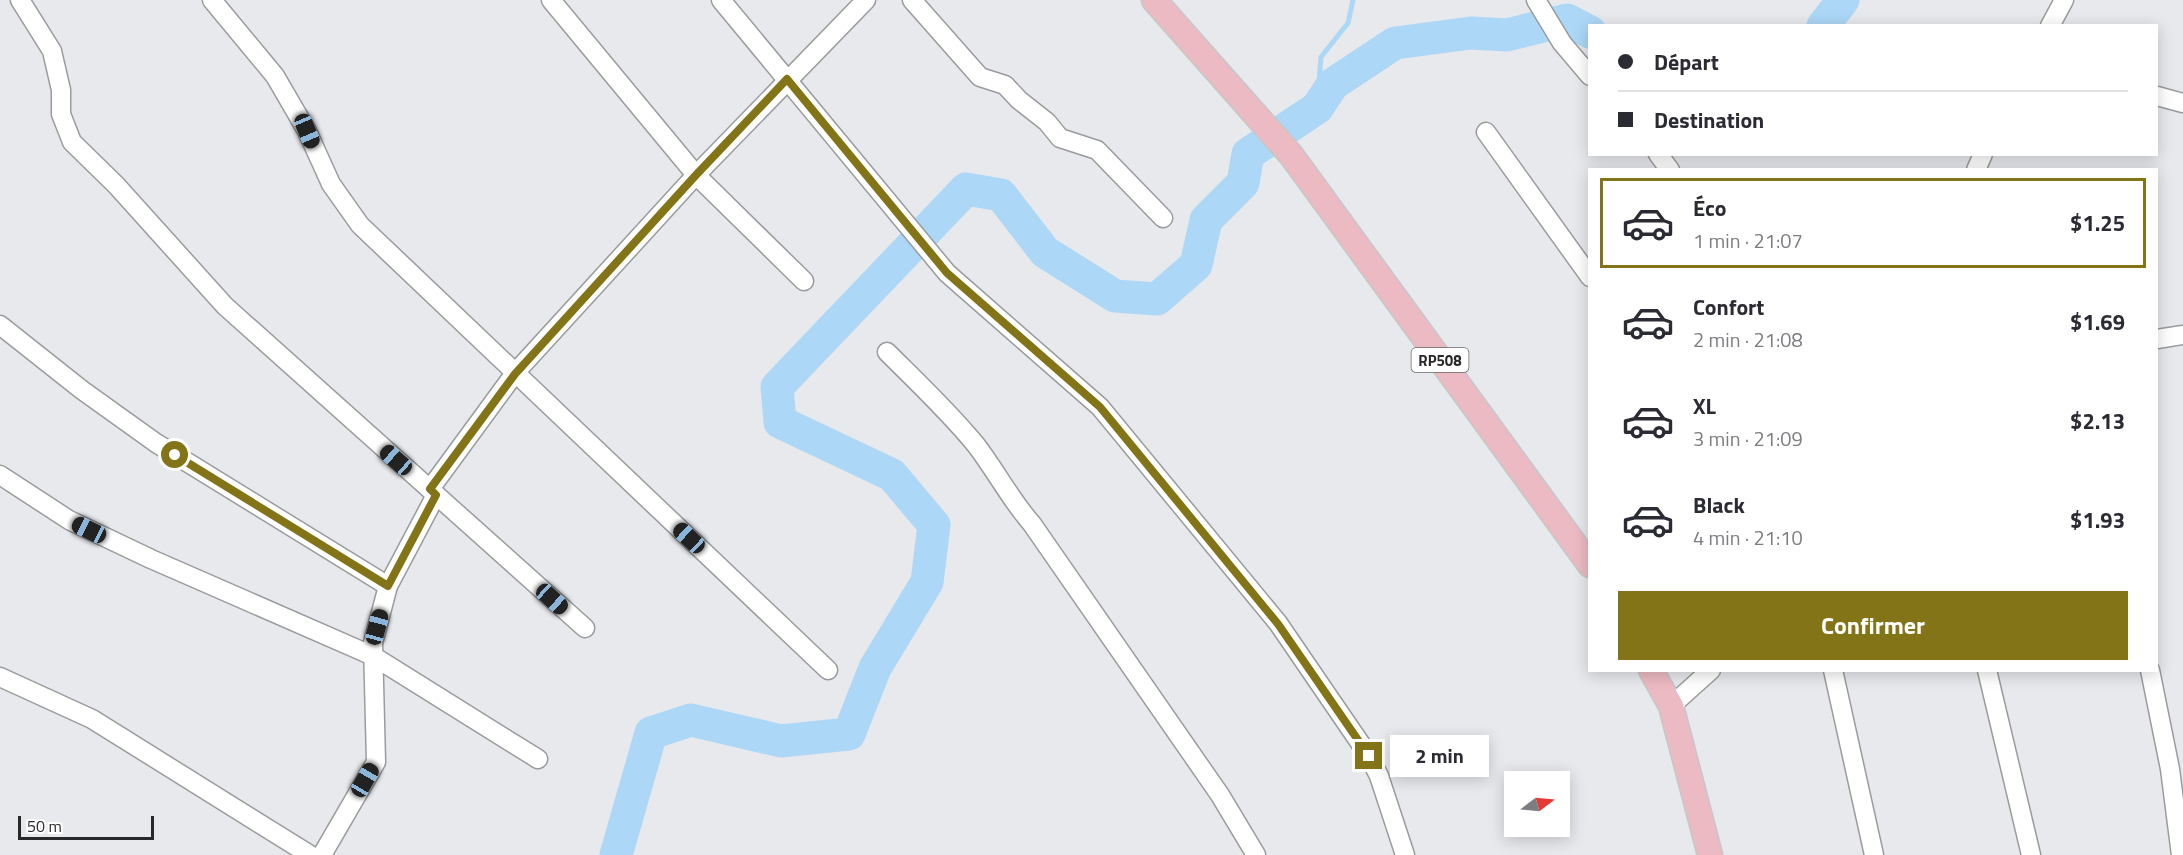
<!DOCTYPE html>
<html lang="fr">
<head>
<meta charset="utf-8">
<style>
	body { margin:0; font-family:"Titillium Web",sans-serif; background:#f7f7f7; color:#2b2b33; height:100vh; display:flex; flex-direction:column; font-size:22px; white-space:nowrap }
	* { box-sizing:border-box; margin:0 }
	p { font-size:20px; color:#7c7c81 }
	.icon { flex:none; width:33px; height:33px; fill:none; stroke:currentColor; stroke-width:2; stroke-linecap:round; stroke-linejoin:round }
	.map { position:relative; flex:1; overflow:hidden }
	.details { position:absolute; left:1588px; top:168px; width:570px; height:504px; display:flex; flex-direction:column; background:#fff; border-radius:0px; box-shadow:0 3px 15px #0003 }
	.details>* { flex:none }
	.guide { position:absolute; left:1588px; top:24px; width:570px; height:132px; border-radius:0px; box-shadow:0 3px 15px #0003; display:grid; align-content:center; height:132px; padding:0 30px; background:#fff }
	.needle { width:39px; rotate:74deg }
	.buttons { position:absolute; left:1504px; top:771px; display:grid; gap:12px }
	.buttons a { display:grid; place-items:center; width:66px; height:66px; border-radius:0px; background:#fff; box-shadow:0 3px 15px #0003; font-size:30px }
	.scale { position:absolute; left:18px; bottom:15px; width:136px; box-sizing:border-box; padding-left:6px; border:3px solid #28282a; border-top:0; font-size:16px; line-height:21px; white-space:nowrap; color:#28282a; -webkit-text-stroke:4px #fff; paint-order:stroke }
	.end { position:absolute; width:27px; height:27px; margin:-14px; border:8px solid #827417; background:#fff; box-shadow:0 0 0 3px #fff }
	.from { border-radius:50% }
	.bubble { position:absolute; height:42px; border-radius:0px; background:#fff; box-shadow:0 3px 15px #0003; font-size:20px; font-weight:700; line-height:42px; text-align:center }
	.car { position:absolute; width:18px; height:36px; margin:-18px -9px; border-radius:8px; box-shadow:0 0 4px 2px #0007; background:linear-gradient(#222 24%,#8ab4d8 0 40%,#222 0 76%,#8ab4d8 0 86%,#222 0) }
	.guide b { display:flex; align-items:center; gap:21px; height:57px; font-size:22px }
	.guide b+b { border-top:2px solid #e1e1e2 }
	.guide i { width:15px; height:15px; background:#2b2b33 }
	ul { padding:10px 0 0; list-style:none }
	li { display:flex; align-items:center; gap:18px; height:90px; margin:0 12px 9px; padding:0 18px; border:3px solid transparent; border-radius:0px }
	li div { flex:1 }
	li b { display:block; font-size:22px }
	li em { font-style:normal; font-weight:700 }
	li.on { border-color:#827417 }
	li>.icon { width:54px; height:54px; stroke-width:1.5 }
	.button { display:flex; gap:12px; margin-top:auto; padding:12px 30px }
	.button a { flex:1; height:69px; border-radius:0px; background:#827417; color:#fff; font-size:24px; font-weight:700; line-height:69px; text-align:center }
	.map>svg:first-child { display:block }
</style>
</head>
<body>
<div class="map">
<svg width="2183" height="855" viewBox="0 0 2183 855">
	<rect width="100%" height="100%" fill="#e8e9ed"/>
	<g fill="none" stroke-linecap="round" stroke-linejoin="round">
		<polyline stroke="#acd7f6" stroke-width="5" points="1317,108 1321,57 1348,23 1353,0"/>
		<g stroke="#acd7f6" stroke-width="33">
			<polyline points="1823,26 1843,0"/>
			<polyline points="616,855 651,733 691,720 781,741 849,734 875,668 927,582 934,525 892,475 780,422 777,387 966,189 1001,195 1045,252 1115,296 1157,299 1196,265 1206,220 1243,183 1248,154 1317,108 1333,84 1395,43 1471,33 1507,35 1567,20 1590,32"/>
		</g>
		<defs>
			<g id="minor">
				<polyline points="20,0 52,51 61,90 61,114 72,142 116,185 225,306 585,628"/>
				<polyline points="212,0 275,76 307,131 331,184 360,225 828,670"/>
				<polyline points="551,0 696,175 804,281"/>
				<polyline points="721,0 947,273 1100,407 1278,623 1369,756 1379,776 1405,855"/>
				<polyline points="912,0 980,77 1005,85 1019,100 1047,122 1060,138 1097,150 1163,218"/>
				<polyline points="1536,0 1562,43 1590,76"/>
				<polyline points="2050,26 2064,0"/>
				<polyline points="2157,96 2183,103"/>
				<polyline points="1486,132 1590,277"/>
				<polyline points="1658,154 1670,170"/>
				<polyline points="1976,170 1983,154"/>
				<polyline points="0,325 82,390 156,443 388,586"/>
				<polyline points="2157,339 2183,335"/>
				<path d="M887,352c30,30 62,60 89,93 20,26 34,54 56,79l188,271 36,60"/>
				<polyline points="0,475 69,520 151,559 373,656 538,759"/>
				<polyline points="430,489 515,373 696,175 866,0"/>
				<polyline points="1833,670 1874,855"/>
				<polyline points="1987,670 2031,855"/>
				<polyline points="2150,670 2170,769 2181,855"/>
				<polyline points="0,677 92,719 310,855"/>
				<polyline points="1671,706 1711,670"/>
				<polyline points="322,855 376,762 373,643 388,586 436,495"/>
			</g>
			<g id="major">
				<polyline points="1154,0 1291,155 1590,565"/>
				<polyline points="1651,670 1671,706 1710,855"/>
			</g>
		</defs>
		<use href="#minor" stroke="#999b9e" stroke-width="21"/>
		<use href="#major" stroke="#c7c7c8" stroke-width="27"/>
		<use href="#minor" stroke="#fff" stroke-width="18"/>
		<use href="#major" stroke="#ecbac2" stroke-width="24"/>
	</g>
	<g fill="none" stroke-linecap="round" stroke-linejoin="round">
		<polyline stroke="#827417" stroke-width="8" points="175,455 388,586 436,495 430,489 515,374 696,175 787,79 947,273 1100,407 1278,624 1369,756"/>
	</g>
	<g text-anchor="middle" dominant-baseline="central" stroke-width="6" stroke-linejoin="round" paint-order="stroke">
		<rect fill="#fff" stroke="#68686a" stroke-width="1.5" x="1411.5" y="348" width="57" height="24" rx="4.5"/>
		<g font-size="15" font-weight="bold" fill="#28282a">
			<text x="1440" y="360">RP508</text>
		</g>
	</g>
</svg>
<div class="buttons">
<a><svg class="needle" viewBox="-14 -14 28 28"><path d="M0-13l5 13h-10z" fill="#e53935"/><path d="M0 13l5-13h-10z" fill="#7c7c81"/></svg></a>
</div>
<div class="scale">50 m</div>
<i class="end from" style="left:175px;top:455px"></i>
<i class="end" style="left:1369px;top:756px"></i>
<div class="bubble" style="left:1390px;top:735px;width:99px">2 min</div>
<i class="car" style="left:307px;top:131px;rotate:157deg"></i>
<i class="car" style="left:396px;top:460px;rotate:311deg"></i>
<i class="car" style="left:89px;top:530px;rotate:296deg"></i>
<i class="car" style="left:689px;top:538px;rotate:313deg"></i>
<i class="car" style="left:552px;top:599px;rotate:132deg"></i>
<i class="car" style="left:377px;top:627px;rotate:15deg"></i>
<i class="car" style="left:365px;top:780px;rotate:30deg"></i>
<div class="guide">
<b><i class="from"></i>Départ</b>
<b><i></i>Destination</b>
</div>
<section class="details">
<ul>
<li class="on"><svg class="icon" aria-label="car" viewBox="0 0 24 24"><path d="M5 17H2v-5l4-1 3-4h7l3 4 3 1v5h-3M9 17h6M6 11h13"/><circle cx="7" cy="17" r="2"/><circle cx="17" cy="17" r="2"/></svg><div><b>Éco</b><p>1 min · 21:07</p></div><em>$1.25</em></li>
<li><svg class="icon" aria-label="car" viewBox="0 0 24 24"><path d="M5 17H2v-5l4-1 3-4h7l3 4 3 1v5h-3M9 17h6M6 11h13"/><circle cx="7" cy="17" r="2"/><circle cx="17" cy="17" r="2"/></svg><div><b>Confort</b><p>2 min · 21:08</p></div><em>$1.69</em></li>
<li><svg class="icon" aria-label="car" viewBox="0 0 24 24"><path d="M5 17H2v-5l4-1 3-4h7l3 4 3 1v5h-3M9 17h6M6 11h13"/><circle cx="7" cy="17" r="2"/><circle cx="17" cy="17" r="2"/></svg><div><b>XL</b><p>3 min · 21:09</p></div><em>$2.13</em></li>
<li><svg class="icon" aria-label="car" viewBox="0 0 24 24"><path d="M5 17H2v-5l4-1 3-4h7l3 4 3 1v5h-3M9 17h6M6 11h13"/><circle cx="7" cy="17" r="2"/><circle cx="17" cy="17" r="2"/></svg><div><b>Black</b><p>4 min · 21:10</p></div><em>$1.93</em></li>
</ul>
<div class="button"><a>Confirmer</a></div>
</section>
</div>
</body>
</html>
